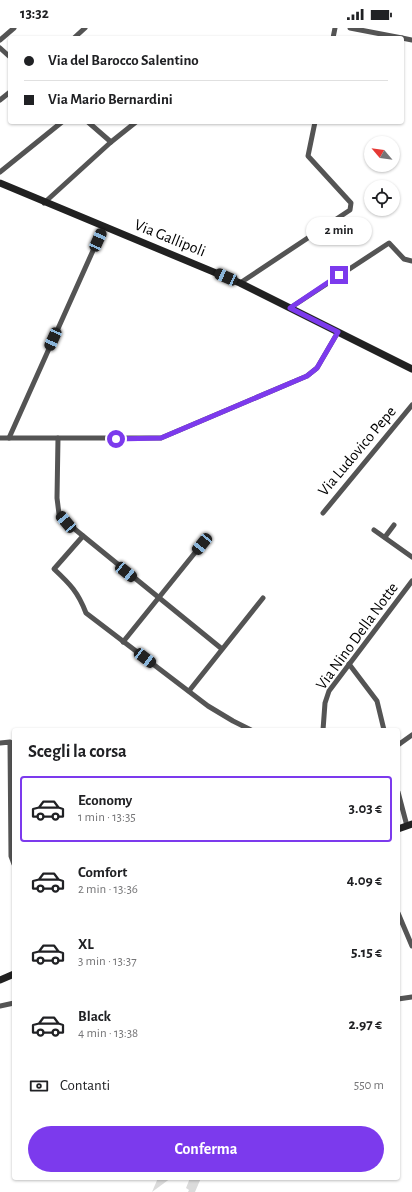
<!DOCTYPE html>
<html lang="it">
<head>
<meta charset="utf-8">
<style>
	body { margin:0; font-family:"Alegreya Sans",sans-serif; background:#f2f2f2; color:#202124; height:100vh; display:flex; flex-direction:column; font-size:15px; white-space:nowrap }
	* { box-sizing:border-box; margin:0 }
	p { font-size:13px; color:#757577 }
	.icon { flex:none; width:22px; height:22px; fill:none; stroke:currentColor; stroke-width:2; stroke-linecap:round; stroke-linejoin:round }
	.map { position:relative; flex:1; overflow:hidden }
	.sheet { position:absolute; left:12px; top:700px; width:388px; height:452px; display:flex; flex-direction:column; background:#fff; border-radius:4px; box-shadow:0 1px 3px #0004 }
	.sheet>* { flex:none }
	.banner { position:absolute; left:8px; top:8px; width:396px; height:88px; border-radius:4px; box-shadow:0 1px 3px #0004; display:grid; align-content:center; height:88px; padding:0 16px; background:#fff }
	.needle { width:26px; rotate:299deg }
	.fabs { position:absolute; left:364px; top:108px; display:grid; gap:8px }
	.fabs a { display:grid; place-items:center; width:36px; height:36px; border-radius:50%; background:#fff; box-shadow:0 1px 3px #0004; font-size:20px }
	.end { position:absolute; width:18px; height:18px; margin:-9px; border:5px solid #7c3aed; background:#fff; box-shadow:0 0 0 2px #fff }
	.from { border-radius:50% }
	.bubble { position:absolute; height:28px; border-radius:14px; background:#fff; box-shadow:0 1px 3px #0004; font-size:13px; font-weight:700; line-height:28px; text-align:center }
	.car { position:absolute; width:12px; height:24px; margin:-12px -6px; border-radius:5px; box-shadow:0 0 3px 1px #0007; background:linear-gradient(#222 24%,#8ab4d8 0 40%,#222 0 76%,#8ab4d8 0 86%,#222 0) }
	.banner b { display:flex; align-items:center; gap:14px; height:38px; font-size:15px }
	.banner b+b { border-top:1px solid #e0e0e0 }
	.banner i { width:10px; height:10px; background:#202124 }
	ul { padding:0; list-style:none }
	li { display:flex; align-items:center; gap:12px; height:66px; margin:0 8px 6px; padding:0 8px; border:2px solid transparent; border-radius:4px }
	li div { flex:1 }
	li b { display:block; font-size:15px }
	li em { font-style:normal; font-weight:700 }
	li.selected { border-color:#7c3aed }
	li>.icon { width:36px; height:36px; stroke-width:1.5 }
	h2 { padding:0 16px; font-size:18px; line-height:48px }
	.pay { display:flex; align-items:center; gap:10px; height:44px; padding:0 16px; font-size:15px }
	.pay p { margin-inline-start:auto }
	.primary-button { display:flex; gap:8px; margin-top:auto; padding:8px 16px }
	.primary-button a { flex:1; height:46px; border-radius:24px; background:#7c3aed; color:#fff; font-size:16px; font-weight:700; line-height:46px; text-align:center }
	.status { display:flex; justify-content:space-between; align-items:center; height:28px; padding:0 20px; background:#fff; direction:ltr }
	.status svg { height:11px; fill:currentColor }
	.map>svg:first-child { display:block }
</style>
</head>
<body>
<div class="status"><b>13:32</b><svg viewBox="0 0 49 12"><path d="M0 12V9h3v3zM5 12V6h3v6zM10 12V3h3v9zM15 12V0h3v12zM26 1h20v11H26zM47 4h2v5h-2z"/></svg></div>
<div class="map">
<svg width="412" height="1164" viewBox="0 0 412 1164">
	<rect width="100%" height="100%" fill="#fff"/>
	<g fill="#dbdbdb">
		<polygon points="158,1150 171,1150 152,1164"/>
		<polygon points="190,1150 201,1150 195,1164 188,1164 189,1162 186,1160"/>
	</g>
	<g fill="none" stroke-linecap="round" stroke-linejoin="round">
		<g stroke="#545454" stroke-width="5">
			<polyline points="350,0 402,10"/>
			<polyline points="74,10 85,0"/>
			<polyline points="333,10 335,0"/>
			<polyline points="402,10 412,12"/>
			<polyline points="0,12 14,0"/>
			<polyline points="0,20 10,29"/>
			<polyline points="0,72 10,64"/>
			<polyline points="88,94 111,114"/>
			<polyline points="0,144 62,94"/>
			<polyline points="44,175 111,114 136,94"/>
			<polyline points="240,255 350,182 351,175 308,128 315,94"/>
			<polyline points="290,280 389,215 404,231 412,233"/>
			<polyline points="0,410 161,410 307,348 317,340 338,304"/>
			<polyline points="9,410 104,198"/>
			<polyline points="58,410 57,470 59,486 66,494 222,621"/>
			<polyline points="323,485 412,377"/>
			<polyline points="374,502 412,529"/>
			<path d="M83,508l-29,33c16,15 24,23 32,44l122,93 25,15 18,9"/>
			<polyline points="385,509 394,497"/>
			<polyline points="123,614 202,516"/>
			<polyline points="349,636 377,673 384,702"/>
			<polyline points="189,663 263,570"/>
			<polyline points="323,702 325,675 329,663 412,553"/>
			<polyline points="0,715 10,714 11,828 14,836"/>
			<polyline points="398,717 412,707"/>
			<polyline points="398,764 407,798"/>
			<polyline points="398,885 412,918"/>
			<polyline points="398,971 412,969"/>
			<polyline points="0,978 14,975"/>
		</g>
		<g stroke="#212121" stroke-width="7">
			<polyline points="0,155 240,255 412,341"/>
			<polyline points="398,801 412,796"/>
			<polyline points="0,952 14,946"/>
		</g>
	</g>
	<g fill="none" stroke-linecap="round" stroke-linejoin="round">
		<polyline stroke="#7c3aed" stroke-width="5" points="116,411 161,410 307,348 317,340 338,304 290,280 339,247"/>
	</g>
	<g text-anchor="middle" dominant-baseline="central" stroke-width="3" stroke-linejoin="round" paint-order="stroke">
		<g font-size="16" fill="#000" stroke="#fff">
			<text transform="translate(170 210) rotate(22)">Via Gallipoli</text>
			<text transform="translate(357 423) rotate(-50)">Via Ludovico Pepe</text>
			<text transform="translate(357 608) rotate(-54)">Via Nino Della Notte</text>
		</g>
	</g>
</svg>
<div class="fabs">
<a><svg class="needle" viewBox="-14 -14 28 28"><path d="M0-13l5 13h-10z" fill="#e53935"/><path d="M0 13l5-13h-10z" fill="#757577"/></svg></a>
<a><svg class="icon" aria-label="locate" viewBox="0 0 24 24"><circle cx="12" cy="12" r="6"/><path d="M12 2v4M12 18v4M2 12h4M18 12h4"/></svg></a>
</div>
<i class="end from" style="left:116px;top:411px"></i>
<i class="end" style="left:339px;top:247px"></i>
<div class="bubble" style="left:306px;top:189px;width:66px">2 min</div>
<i class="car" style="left:98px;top:212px;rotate:24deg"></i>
<i class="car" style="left:226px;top:249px;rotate:294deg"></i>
<i class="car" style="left:53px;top:311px;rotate:204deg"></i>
<i class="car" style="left:66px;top:494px;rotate:320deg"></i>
<i class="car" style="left:202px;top:516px;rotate:219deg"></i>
<i class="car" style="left:126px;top:544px;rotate:129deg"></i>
<i class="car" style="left:145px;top:630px;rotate:127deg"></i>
<div class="banner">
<b><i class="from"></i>Via del Barocco Salentino</b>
<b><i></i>Via Mario Bernardini</b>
</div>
<section class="sheet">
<h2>Scegli la corsa</h2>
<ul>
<li class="selected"><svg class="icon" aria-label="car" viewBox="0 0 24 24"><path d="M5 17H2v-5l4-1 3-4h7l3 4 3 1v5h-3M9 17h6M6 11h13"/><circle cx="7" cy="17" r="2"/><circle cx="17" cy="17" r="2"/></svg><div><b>Economy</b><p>1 min · 13:35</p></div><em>3.03 €</em></li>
<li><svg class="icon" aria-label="car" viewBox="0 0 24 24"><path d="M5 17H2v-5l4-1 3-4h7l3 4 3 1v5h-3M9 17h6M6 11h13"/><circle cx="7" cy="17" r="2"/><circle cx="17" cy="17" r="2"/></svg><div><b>Comfort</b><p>2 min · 13:36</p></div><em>4.09 €</em></li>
<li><svg class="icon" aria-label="car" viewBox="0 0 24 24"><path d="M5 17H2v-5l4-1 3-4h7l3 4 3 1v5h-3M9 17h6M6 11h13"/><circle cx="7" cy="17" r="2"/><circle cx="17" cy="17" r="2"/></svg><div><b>XL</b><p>3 min · 13:37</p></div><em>5.15 €</em></li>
<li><svg class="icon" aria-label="car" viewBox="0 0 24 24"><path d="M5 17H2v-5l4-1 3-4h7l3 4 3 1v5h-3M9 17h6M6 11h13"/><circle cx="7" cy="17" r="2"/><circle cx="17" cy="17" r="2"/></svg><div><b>Black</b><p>4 min · 13:38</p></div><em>2.97 €</em></li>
</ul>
<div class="pay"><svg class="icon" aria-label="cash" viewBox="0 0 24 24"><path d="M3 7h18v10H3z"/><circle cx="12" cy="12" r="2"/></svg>Contanti<p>550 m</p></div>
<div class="primary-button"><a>Conferma</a></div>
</section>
</div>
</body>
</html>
